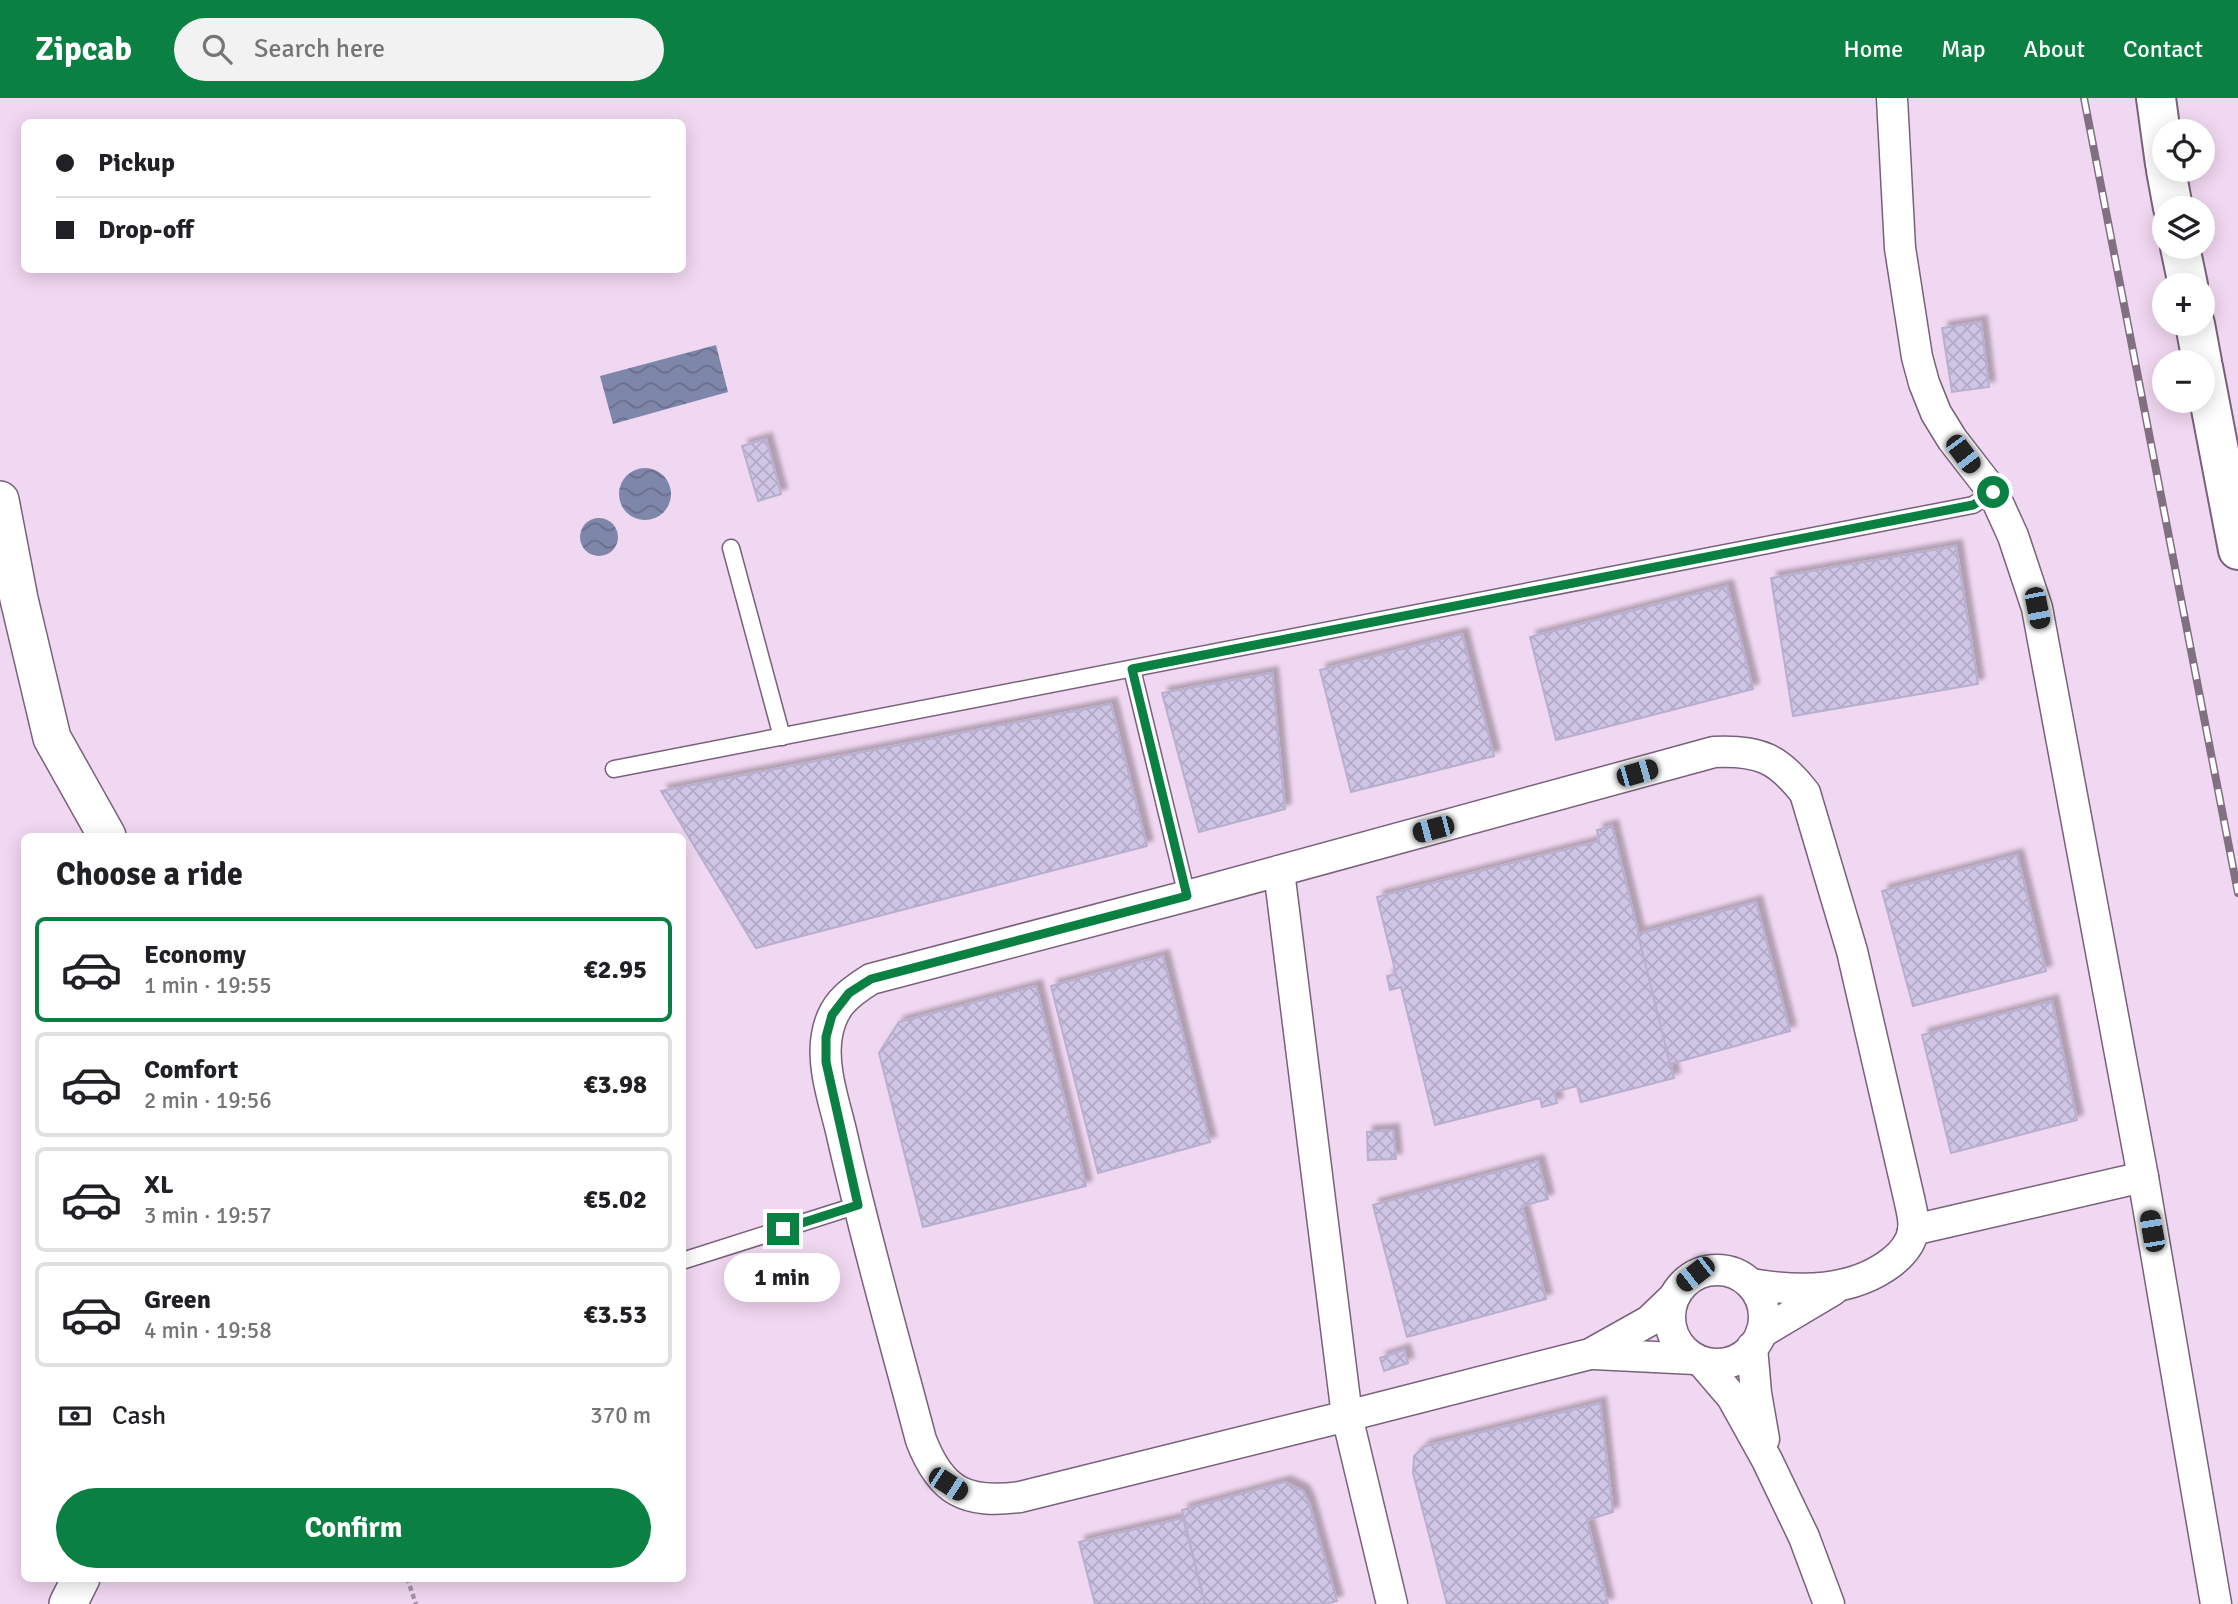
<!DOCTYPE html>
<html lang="en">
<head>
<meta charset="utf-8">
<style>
	body { margin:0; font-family:Signika,sans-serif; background:#f2f2f2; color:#202124; height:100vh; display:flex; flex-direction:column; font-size:26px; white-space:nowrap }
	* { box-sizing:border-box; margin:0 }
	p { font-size:23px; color:#757577 }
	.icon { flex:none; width:38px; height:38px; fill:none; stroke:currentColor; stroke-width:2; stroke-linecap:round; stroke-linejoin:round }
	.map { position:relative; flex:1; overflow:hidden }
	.sheet { position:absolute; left:21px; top:735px; width:665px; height:749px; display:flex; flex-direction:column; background:#fff; border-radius:10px; box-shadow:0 4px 18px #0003 }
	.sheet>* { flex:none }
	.hud { position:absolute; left:21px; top:21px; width:665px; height:154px; border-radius:10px; box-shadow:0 4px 18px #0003; display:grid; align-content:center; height:154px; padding:0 35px; background:#fff }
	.buttons { position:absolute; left:2152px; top:21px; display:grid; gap:14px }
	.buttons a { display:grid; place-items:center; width:63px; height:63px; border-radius:50%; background:#fff; box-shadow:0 4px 18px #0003; font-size:35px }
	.end { position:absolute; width:32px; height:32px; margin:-16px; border:9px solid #0b8043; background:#fff; box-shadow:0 0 0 4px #fff }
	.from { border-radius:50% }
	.bubble { position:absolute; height:49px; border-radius:24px; background:#fff; box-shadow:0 4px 18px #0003; font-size:23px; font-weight:800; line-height:49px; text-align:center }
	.car { position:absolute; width:21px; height:42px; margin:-21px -10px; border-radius:9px; box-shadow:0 0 5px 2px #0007; background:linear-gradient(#222 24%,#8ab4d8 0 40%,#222 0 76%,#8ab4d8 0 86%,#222 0) }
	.hud b { display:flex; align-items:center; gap:24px; height:66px; font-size:26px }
	.hud b+b { border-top:2px solid #e0e0e0 }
	.hud i { width:18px; height:18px; background:#202124 }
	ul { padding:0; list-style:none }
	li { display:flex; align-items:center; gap:21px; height:105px; margin:0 14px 10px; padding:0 21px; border:4px solid #e0e0e0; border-radius:10px }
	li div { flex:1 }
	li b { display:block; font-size:26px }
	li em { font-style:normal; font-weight:800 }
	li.selected { border-color:#0b8043 }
	li>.icon { width:63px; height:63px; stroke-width:1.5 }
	h2 { padding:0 35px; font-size:32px; line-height:84px }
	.pay { display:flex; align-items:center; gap:18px; height:77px; padding:0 35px; font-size:26px }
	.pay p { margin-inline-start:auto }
	.cta { display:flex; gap:14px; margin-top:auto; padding:14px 35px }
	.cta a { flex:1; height:80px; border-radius:42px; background:#0b8043; color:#fff; font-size:28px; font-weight:800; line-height:80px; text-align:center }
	header { display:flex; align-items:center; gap:42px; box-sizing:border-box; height:98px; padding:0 35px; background:#0b8043; color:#fff }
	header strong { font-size:33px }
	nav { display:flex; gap:38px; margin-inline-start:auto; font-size:24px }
	.search { width:490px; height:63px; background:#f2f2f2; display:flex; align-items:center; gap:18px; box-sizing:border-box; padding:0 24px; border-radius:38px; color:#757577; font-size:26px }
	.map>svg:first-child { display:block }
</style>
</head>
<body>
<header>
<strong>Zipcab</strong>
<div class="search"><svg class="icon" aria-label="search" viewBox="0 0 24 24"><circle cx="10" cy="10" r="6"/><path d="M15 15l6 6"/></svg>Search here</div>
<nav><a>Home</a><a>Map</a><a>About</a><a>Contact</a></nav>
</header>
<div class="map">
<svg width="2238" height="1506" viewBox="0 0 2238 1506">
	<defs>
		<pattern id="water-waves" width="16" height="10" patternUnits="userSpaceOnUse" patternTransform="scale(1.75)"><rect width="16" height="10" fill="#7e87aa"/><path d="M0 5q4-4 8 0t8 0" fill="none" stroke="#686e8b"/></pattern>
		<pattern id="building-cross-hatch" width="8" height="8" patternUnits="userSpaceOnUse" patternTransform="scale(1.75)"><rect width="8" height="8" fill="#cfc5e5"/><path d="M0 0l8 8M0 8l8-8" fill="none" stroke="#b2a9c5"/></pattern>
		<filter id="shadow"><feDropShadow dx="6" dy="-6" stdDeviation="2" flood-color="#0004"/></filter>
	</defs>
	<rect width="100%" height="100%" fill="#f1d8f2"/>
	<g fill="url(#water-waves)">
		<polygon points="716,247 728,294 613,326 600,278"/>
		<circle cx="645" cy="396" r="26"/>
		<circle cx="599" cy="439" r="19"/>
	</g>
	<g fill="url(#building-cross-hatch)" stroke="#b8afce" stroke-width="2" filter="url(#shadow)">
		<polygon points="1981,224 1989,289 1952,294 1942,230"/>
		<polygon points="766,341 781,396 758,403 742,348"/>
		<polygon points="1956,448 1978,586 1793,618 1771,480"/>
		<polygon points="1727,488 1753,591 1556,642 1530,539"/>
		<polygon points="1462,536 1494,658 1351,694 1320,572"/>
		<polygon points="1272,575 1285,711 1199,734 1162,595"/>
		<polygon points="1111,606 1147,748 756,850 661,693"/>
		<polygon points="1612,728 1674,980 1581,1004 1577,988 1554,994 1557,1005 1542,1009 1540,1000 1435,1027 1401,889 1390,892 1387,878 1396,876 1377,799 1599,743 1597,732"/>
		<polygon points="2017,757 2046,873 1913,908 1882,793"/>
		<polygon points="1756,804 1790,933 1670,966 1638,836"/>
		<polygon points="1163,858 1210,1044 1098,1075 1051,888"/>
		<polygon points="1036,888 1086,1088 923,1129 879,955 899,924"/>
		<polygon points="2052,903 2077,1022 1951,1055 1922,937"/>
		<polygon points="1393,1032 1396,1061 1368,1062 1367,1034"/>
		<polygon points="1538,1063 1548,1101 1522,1108 1546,1201 1407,1239 1373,1107"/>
		<polygon points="1404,1252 1408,1265 1384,1273 1380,1260"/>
		<polygon points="1600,1305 1613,1414 1587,1422 1608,1506 1447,1506 1413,1375 1414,1358 1425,1348"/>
		<polygon points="1285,1384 1303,1393 1309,1405 1337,1503 1325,1506 1205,1506 1182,1412"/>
		<polygon points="1183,1420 1205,1506 1095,1506 1079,1444"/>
	</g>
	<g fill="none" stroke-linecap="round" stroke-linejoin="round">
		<defs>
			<g id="service">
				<polyline points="731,450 782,639"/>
				<polyline points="1132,571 1187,798"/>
				<polyline points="614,671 1973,407 1993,394"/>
				<polyline points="682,1163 858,1107"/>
			</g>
			<g id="minor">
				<polyline points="1892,0 1900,150 1917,259 1924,285 1936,315 1952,341 1993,394 2013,438 2037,510 2143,1079"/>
				<polyline points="1279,773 1347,1318 1590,1256 1649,1223 1673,1200"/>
				<polyline points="1913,1132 2143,1079 2216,1506"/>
				<circle cx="1717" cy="1219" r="47"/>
				<polyline points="1761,1235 1833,1192"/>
				<polyline points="1752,1249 1756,1295 1764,1341"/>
				<polyline points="1594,1256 1695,1261"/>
				<polyline points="1702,1264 1732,1299 1767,1362 1804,1439 1829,1506"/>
				<path d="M1392,1506l-45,-188 -327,81c-54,7 -79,-5 -99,-57 -27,-102 -56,-203 -79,-305 -7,-31 -21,-68 -15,-100 5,-29 20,-41 44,-56l316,-83 527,-144c45,-2 64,6 91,41l47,158 57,247c2,10 6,23 4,33 -2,13 -11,23 -21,31 -40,31 -93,30 -141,22"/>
			</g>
			<g id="tertiary">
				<polyline points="0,402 19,501 52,640 107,738"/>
				<polyline points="68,1506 81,1480"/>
			</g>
			<g id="secondary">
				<polyline points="2156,0 2165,66"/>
				<polyline points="2166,72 2173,110"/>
				<polyline points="2180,149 2188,187"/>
				<polyline points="2195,226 2202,264"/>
				<polyline points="2203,269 2238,452"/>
			</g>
		</defs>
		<use href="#service" stroke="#78627a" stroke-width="19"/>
		<use href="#minor" stroke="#78627a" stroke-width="33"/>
		<use href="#tertiary" stroke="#78627a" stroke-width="40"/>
		<use href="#secondary" stroke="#78627a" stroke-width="42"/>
		<polyline stroke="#a693a7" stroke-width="4.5" stroke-dasharray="5 3.5" stroke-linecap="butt" points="407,1480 416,1506"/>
		<use href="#service" stroke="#fff" stroke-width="16"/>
		<use href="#minor" stroke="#fff" stroke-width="30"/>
		<use href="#tertiary" stroke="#fff" stroke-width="37"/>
		<use href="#secondary" stroke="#fff" stroke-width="38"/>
		<defs>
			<polyline id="rail" points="2084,0 2238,795"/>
		</defs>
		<use href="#rail" stroke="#817081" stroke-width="8"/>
		<use href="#rail" stroke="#fff" stroke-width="5" stroke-dasharray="16" stroke-linecap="butt"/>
	</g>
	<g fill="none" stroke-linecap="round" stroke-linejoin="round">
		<polyline stroke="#0b8043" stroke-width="9" points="783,1131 858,1107 826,964 826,939 832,917 849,895 871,881 1187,798 1132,571 1973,407 1993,394"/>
	</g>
</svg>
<div class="buttons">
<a><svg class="icon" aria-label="locate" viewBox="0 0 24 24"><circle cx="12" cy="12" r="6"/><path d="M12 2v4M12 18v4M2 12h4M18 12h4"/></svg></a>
<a><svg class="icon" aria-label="layers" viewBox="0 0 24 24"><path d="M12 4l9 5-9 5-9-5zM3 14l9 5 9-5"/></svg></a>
<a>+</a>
<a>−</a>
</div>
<i class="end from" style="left:1993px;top:394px"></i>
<i class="end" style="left:783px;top:1131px"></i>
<div class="bubble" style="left:724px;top:1155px;width:116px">1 min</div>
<i class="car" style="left:1963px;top:356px;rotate:143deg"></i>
<i class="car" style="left:2037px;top:510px;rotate:169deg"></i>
<i class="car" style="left:1637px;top:675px;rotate:74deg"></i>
<i class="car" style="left:1433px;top:731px;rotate:255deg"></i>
<i class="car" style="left:2152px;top:1133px;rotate:350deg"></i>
<i class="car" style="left:1695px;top:1176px;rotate:232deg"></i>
<i class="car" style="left:948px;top:1386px;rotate:123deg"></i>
<div class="hud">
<b><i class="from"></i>Pickup</b>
<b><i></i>Drop-off</b>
</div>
<section class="sheet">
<h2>Choose a ride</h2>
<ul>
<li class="selected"><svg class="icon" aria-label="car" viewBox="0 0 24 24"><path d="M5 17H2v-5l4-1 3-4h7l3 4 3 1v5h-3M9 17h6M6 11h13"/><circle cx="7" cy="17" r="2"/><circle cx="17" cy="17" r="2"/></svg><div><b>Economy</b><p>1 min · 19:55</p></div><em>€2.95</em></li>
<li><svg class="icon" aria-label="car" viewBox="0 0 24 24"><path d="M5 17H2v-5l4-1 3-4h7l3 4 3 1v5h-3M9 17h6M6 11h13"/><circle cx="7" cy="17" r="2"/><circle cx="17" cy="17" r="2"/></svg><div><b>Comfort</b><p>2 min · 19:56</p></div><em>€3.98</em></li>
<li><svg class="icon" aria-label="car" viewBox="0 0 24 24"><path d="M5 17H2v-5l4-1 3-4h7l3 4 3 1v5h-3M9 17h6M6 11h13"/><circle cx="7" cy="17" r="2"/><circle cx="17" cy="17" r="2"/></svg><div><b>XL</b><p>3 min · 19:57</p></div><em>€5.02</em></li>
<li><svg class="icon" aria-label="car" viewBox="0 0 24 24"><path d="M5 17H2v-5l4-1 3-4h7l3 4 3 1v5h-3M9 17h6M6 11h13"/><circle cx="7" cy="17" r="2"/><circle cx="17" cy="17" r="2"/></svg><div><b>Green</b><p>4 min · 19:58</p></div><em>€3.53</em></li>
</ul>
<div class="pay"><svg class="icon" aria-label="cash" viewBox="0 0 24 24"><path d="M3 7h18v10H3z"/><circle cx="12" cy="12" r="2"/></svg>Cash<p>370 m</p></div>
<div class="cta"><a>Confirm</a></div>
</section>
</div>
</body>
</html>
